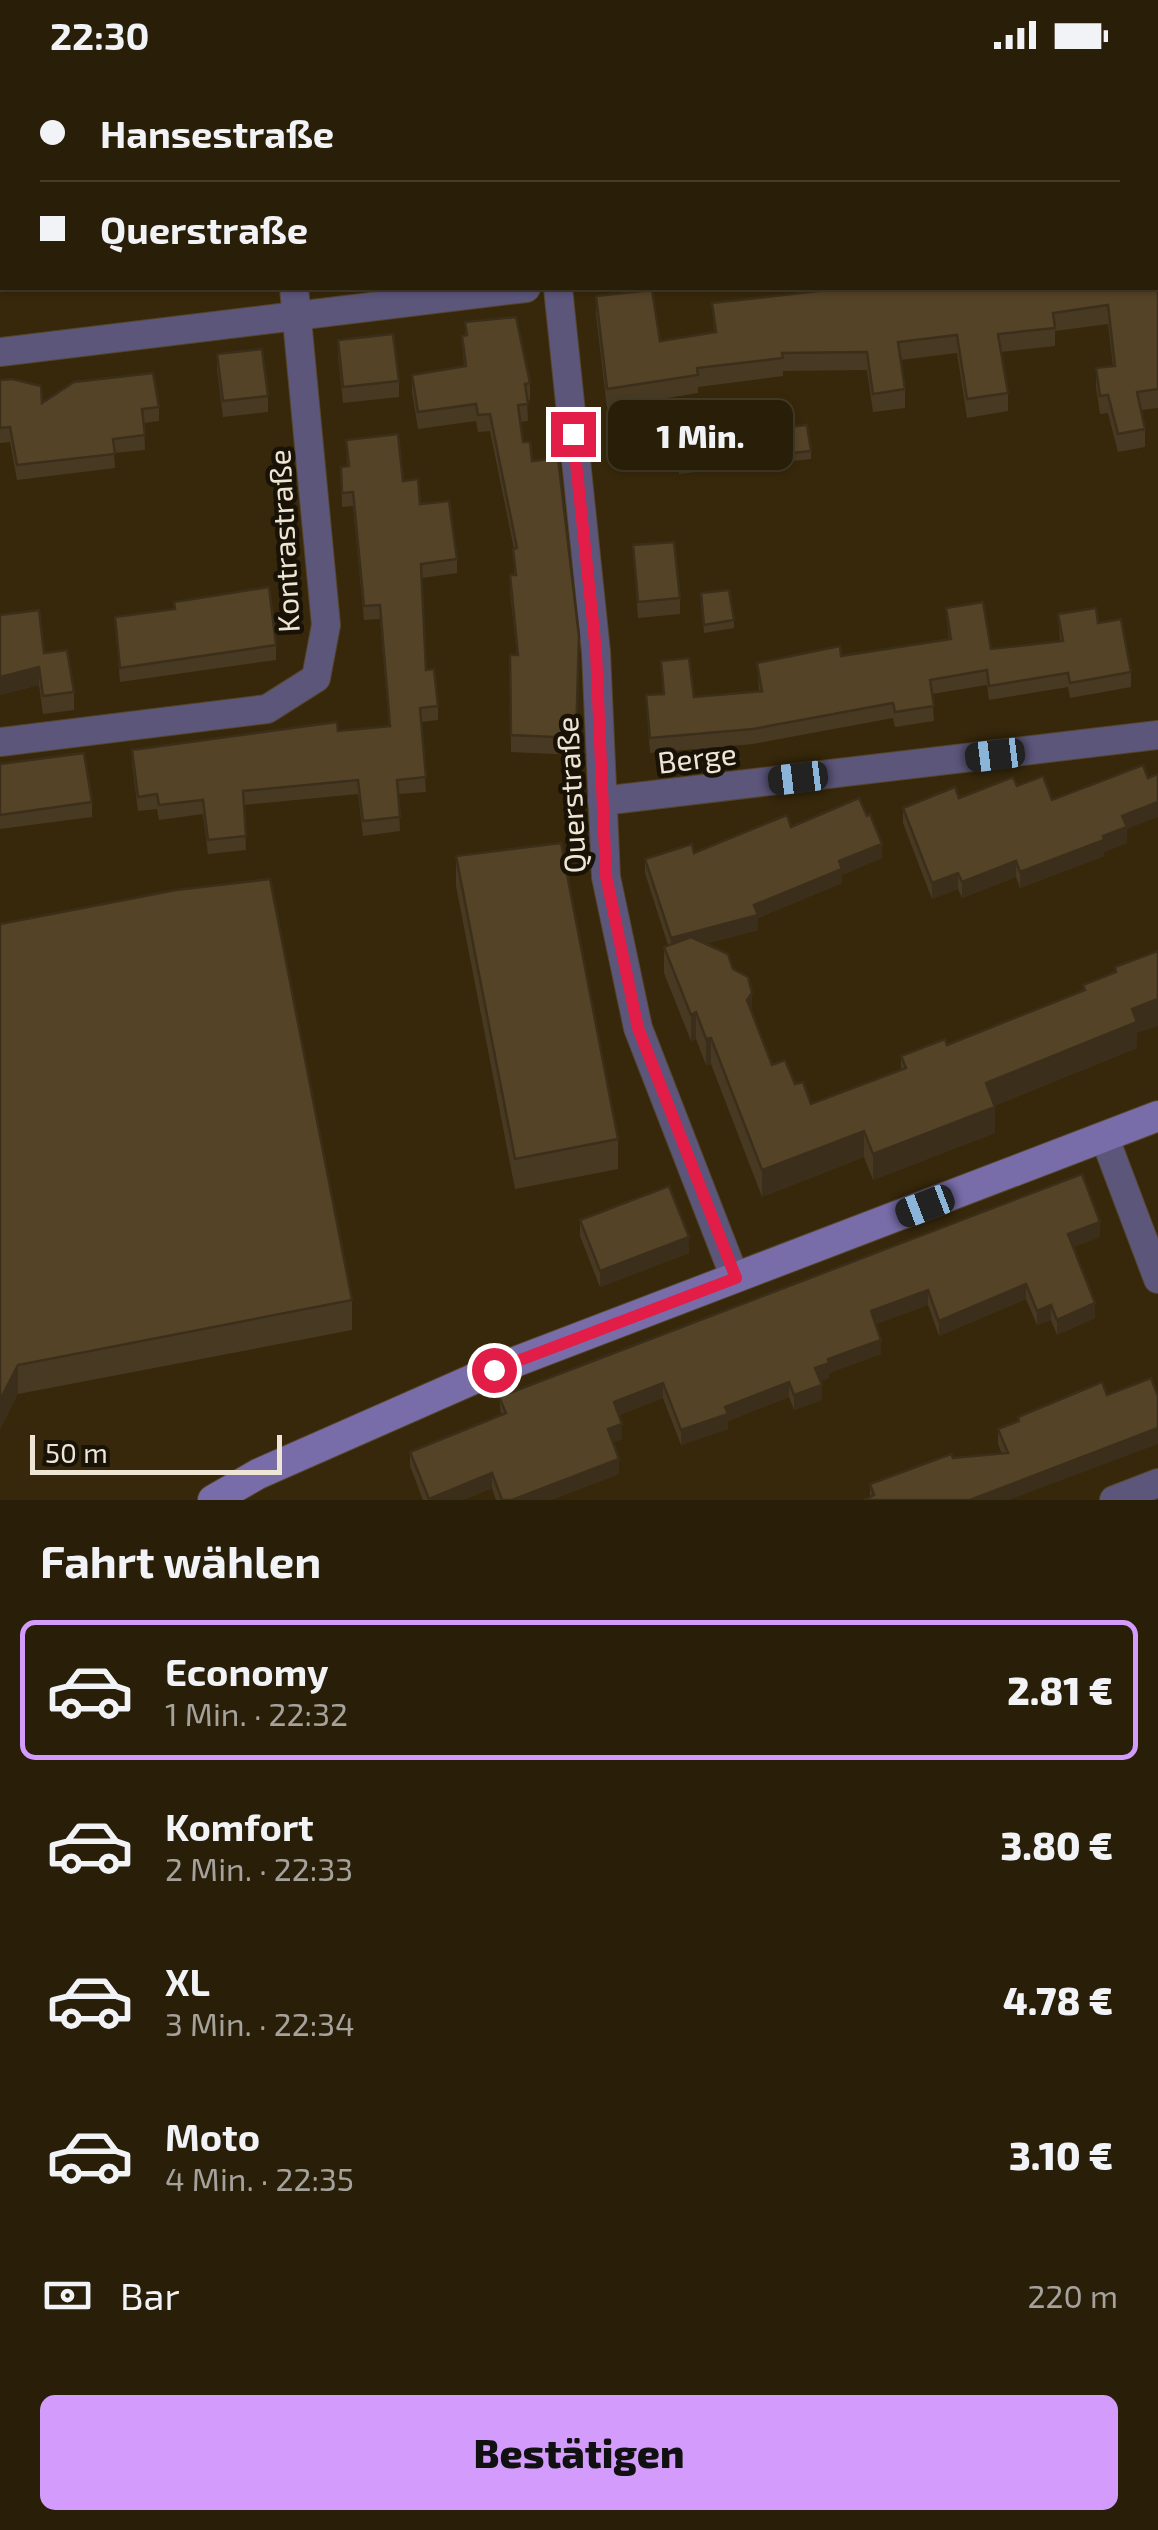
<!DOCTYPE html>
<html lang="de">
<head>
<meta charset="utf-8">
<style>
	body { margin:0; font-family:"Exo 2",sans-serif; background:#352b16; color:#f1f3f6; height:100vh; display:flex; flex-direction:column; font-size:38px; white-space:nowrap }
	* { box-sizing:border-box; margin:0 }
	p { font-size:32px; color:#a5a29c }
	.icon { flex:none; width:55px; height:55px; fill:none; stroke:currentColor; stroke-width:2; stroke-linecap:round; stroke-linejoin:round }
	.map { position:relative; height:1430px; overflow:hidden }
	.sheet { display:flex; flex-direction:column; background:#291e08; flex:1 }
	.sheet>* { flex:none }
	.guide { position:absolute; left:0px; top:0px; width:1160px; height:220px; box-shadow:0 2px 8px #0004,0 0 0 2px #453c29; display:grid; align-content:center; height:220px; padding:0 40px; background:#291e08 }
	.scale { position:absolute; left:30px; bottom:25px; width:252px; box-sizing:border-box; padding-left:10px; border:5px solid #efe5d5; border-top:0; font-size:28px; line-height:35px; white-space:nowrap; color:#efe5d5; -webkit-text-stroke:8px #191207; paint-order:stroke }
	.end { position:absolute; width:45px; height:45px; margin:-22px; border:12px solid #e11d48; background:#fff; box-shadow:0 0 0 5px #fff }
	.from { border-radius:50% }
	.bubble { position:absolute; height:70px; border-radius:15px; background:#291e08; box-shadow:0 2px 8px #0004,0 0 0 2px #453c29; font-size:32px; font-weight:800; line-height:70px; text-align:center }
	.car { position:absolute; width:30px; height:60px; margin:-30px -15px; border-radius:12px; box-shadow:0 0 8px 2px #0007; background:linear-gradient(#222 24%,#8ab4d8 0 40%,#222 0 76%,#8ab4d8 0 86%,#222 0) }
	.guide b { display:flex; align-items:center; gap:35px; height:95px; font-size:38px }
	.guide b+b { border-top:2px solid #453c29 }
	.guide i { width:25px; height:25px; background:#f1f3f6 }
	ul { padding:0; list-style:none }
	li { display:flex; align-items:center; gap:30px; height:140px; margin:0 20px 15px; padding:0 20px; border:5px solid transparent; border-radius:15px }
	li div { flex:1 }
	li b { display:block; font-size:38px }
	li em { font-style:normal; font-weight:800 }
	li.active { border-color:#d39cfc }
	li>.icon { width:90px; height:90px; stroke-width:1.5 }
	h2 { padding:0 40px; font-size:45px; line-height:120px }
	.pay { display:flex; align-items:center; gap:25px; height:110px; padding:0 40px; font-size:38px }
	.pay p { margin-inline-start:auto }
	.action { display:flex; gap:20px; margin-top:auto; padding:20px 40px }
	.action a { flex:1; height:115px; border-radius:15px; background:#d39cfc; color:#111; font-size:40px; font-weight:800; line-height:115px; text-align:center }
	.status { display:flex; justify-content:space-between; align-items:center; height:70px; padding:0 50px; background:#291e08; direction:ltr }
	.status svg { height:28px; fill:currentColor }
	.map>svg:first-child { display:block }
</style>
</head>
<body>
<div class="status"><b>22:30</b><svg viewBox="0 0 49 12"><path d="M0 12V9h3v3zM5 12V6h3v6zM10 12V3h3v9zM15 12V0h3v12zM26 1h20v11H26zM47 4h2v5h-2z"/></svg></div>
<div class="map">
<svg width="1158" height="1430" viewBox="0 0 1158 1430">
	<rect width="100%" height="100%" fill="#37280b"/>
	<g fill="none" stroke-linecap="round" stroke-linejoin="round">
		<defs>
			<g id="street">
				<polyline points="162,0 166,2"/>
				<polyline points="642,2 644,0"/>
				<polyline points="558,218 596,582 606,807 638,958 735,1208"/>
				<polyline points="0,282 526,218"/>
				<polyline points="0,672 267,639 316,608 326,555 294,218"/>
				<polyline points="602,731 1158,665"/>
				<polyline points="1104,1066 1158,1209"/>
				<polyline points="1114,1430 1158,1413"/>
			</g>
			<polyline id="secondary" points="213,1430 258,1404 494,1300 1158,1046"/>
			<polyline id="primary" points="1142,0 1146,2"/>
		</defs>
		<use href="#street" stroke="#54462b" stroke-width="30"/>
		<use href="#secondary" stroke="#54462b" stroke-width="32"/>
		<use href="#primary" stroke="#54462b" stroke-width="32"/>
		<g stroke="#948871" stroke-width="6" stroke-dasharray="10 5" stroke-linecap="butt">
			<polyline points="45,2 46,0"/>
			<polyline points="0,76 2,72"/>
		</g>
		<use href="#street" stroke="#5c567b" stroke-width="28"/>
		<use href="#secondary" stroke="#786da9" stroke-width="30"/>
		<use href="#primary" stroke="#8d7fcc" stroke-width="30"/>
	</g>
	<g fill="#483a22">
		<polygon points="248,0 455,0 454,2 252,2"/>
		<polygon points="692,0 735,0 734,2 692,2"/>
		<polygon points="900,0 1012,0 1011,2 904,2"/>
		<polygon points="1158,193 1158,338 1141,340 1145,359 1145,377 1118,382 1108,343 1100,344 1096,317 1096,298 1113,296 1108,254 1055,261 1055,276 1001,282 1008,323 1008,341 967,348 957,283 900,290 905,319 905,338 873,342 867,300 783,301 783,306 698,317 698,323 607,338 596,245 596,226 660,271 714,262 712,233 816,221 816,218 1158,218"/>
		<polygon points="465,252 530,313 530,330 527,331 528,351 520,352 523,372 532,391 579,566 576,685 511,682 510,585 517,585 510,522 510,505 514,505 514,479 490,361 478,362 476,351 418,359 412,322 412,305 464,296 462,266 465,265"/>
		<polygon points="338,270 399,311 399,327 343,333 338,286"/>
		<polygon points="217,284 268,326 268,342 223,347 217,300"/>
		<polygon points="0,310 42,333 159,337 159,351 144,353 145,380 114,383 115,398 17,410 10,372 0,373"/>
		<polygon points="675,368 811,381 811,389 679,404"/>
		<polygon points="346,370 403,411 457,489 457,503 422,508 426,600 438,636 438,650 421,652 426,722 398,724 400,761 363,766 358,724 244,735 246,780 208,784 203,744 159,750 157,739 138,741 132,694 132,680 389,656 380,549 364,550 353,436 342,437 341,397 347,396"/>
		<polygon points="633,475 680,528 680,544 638,548"/>
		<polygon points="701,531 734,550 734,558 704,563"/>
		<polygon points="174,532 276,575 276,590 120,612 115,547 174,540"/>
		<polygon points="946,538 991,579 1060,571 1058,544 1098,553 1131,602 1131,617 1070,628 1068,617 989,630 987,615 932,624 934,651 895,657 893,648 753,674 650,683 646,625 663,624 661,591 694,627 759,621 757,593 841,586 949,570"/>
		<polygon points="44,583 74,622 74,640 43,644 39,615 0,625"/>
		<polygon points="0,694 92,732 92,747 0,759"/>
		<polygon points="1148,708 1127,759 1127,773 1104,782 1104,786 1020,818 1016,807 962,828 958,819 932,829 903,753 903,738 1017,716 1052,730"/>
		<polygon points="791,757 882,788 842,805 842,813 758,848 758,860 705,874 733,899 772,995 795,1014 811,1034 901,1000 901,986 947,975 1083,921 1083,915 1115,902 1115,897 1137,963 1137,978 994,1036 995,1063 873,1110 864,1087 762,1127 711,994 706,995 696,969 691,971 664,903 664,877 668,875 645,803 645,789 694,783"/>
		<polygon points="456,786 618,1069 618,1099 515,1119 456,816"/>
		<polygon points="0,854 352,1230 352,1260 18,1324"/>
		<polygon points="580,1150 689,1183 600,1217 580,1166"/>
		<polygon points="1100,1167 1073,1177 1095,1248 1057,1265 1051,1250 1037,1255 1026,1229 939,1266 928,1235 876,1254 881,1284 829,1303 829,1308 820,1311 822,1330 794,1340 789,1327 728,1351 728,1359 681,1375 663,1328 619,1345 622,1369 613,1372 619,1404 551,1430 496,1430 492,1418 463,1430 423,1430 410,1396 410,1382 501,1345 499,1327"/>
		<polygon points="1102,1312 1009,1430 870,1427 870,1414 953,1388 1002,1384 998,1374 998,1359 1018,1352 1018,1347"/>
	</g>
	<g fill="#3b2f1b">
		<polygon points="440,0 455,0 454,2 439,2"/>
		<polygon points="2,24 2,53 0,58 0,28"/>
		<polygon points="39,597 39,615 0,625 0,607"/>
		<polygon points="1158,732 1158,747 1127,759 1127,773 1104,782 1104,786 1020,818 1020,802 1103,766 1122,746"/>
		<polygon points="882,774 882,788 842,805 842,813 758,848 758,860 671,883 671,868 839,791"/>
		<polygon points="1016,791 1016,807 962,828 962,812"/>
		<polygon points="958,803 958,819 932,829 932,813"/>
		<polygon points="752,923 752,949 747,930"/>
		<polygon points="1158,929 1158,956 1137,963 1137,978 986,1039 986,1013 1132,939"/>
		<polygon points="696,942 696,969 691,971 691,945"/>
		<polygon points="711,968 711,994 706,995 706,969"/>
		<polygon points="995,1037 995,1063 873,1110 873,1084"/>
		<polygon points="864,1061 864,1087 762,1127 762,1100"/>
		<polygon points="1100,1152 1100,1167 1068,1179 1068,1164"/>
		<polygon points="689,1167 689,1183 600,1217 600,1201"/>
		<polygon points="1026,1214 1026,1229 939,1266 939,1251"/>
		<polygon points="928,1220 928,1235 871,1256 871,1241"/>
		<polygon points="1095,1233 1095,1248 1057,1265 1057,1250"/>
		<polygon points="1051,1235 1051,1250 1037,1255 1037,1241"/>
		<polygon points="881,1270 881,1284 829,1303 829,1308 815,1313 815,1298 828,1289"/>
		<polygon points="18,1295 18,1324 0,1360 0,1330"/>
		<polygon points="789,1312 789,1327 728,1351 728,1359 681,1375 681,1360 725,1337"/>
		<polygon points="663,1313 663,1328 614,1347 614,1332"/>
		<polygon points="822,1315 822,1330 794,1340 794,1325"/>
		<polygon points="622,1354 622,1369 608,1374 608,1359"/>
		<polygon points="1158,1358 1158,1374 1009,1430 970,1430"/>
		<polygon points="619,1389 619,1404 551,1430 512,1430"/>
		<polygon points="492,1403 492,1418 463,1430 429,1430"/>
	</g>
	<g fill="#544327" stroke="#3b2f1b" stroke-width="2.5">
		<polygon points="0,0 15,0 14,2 2,2 2,24 0,28"/>
		<polygon points="290,0 440,0 439,2 295,2"/>
		<polygon points="923,0 1002,0 1001,2 922,2"/>
		<polygon points="1158,193 1158,319 1137,322 1145,359 1118,364 1108,325 1100,326 1096,298 1115,296 1108,235 1053,243 1055,258 998,264 1008,323 967,329 957,265 898,272 905,319 873,324 867,282 782,283 783,288 697,298 698,305 607,319 596,226 652,220 660,271 716,262 712,233 819,221 818,218 1158,218"/>
		<polygon points="516,247 530,313 525,314 528,334 518,335 523,372 530,372 532,391 558,388 579,566 576,668 511,665 510,585 518,585 510,505 516,505 513,479 517,478 490,344 478,345 476,334 418,342 412,305 466,296 462,266 467,265 465,252"/>
		<polygon points="393,264 399,311 343,317 338,270"/>
		<polygon points="262,279 268,326 223,331 217,284"/>
		<polygon points="153,303 159,337 142,339 145,365 113,369 115,384 17,395 10,357 0,358 0,310 12,309 41,316 42,333 74,312"/>
		<polygon points="807,355 811,381 679,396 675,368"/>
		<polygon points="398,364 403,411 418,409 420,434 449,431 457,489 421,494 426,600 434,599 438,636 420,638 426,707 397,710 400,747 363,751 358,710 243,721 246,766 208,770 203,730 159,735 157,724 138,727 132,680 337,652 338,661 390,656 380,535 364,536 353,422 342,423 341,397 349,396 346,370"/>
		<polygon points="674,472 680,528 638,532 633,475"/>
		<polygon points="269,517 276,575 120,598 115,547 175,539 174,532"/>
		<polygon points="729,520 734,550 704,555 701,523"/>
		<polygon points="983,532 991,579 1063,571 1058,544 1096,538 1098,553 1121,549 1131,602 1070,613 1068,603 989,616 987,600 930,610 934,636 895,642 893,633 753,659 650,668 646,625 664,624 661,591 689,588 694,627 762,621 757,593 840,576 841,586 951,569 946,538"/>
		<polygon points="39,540 44,583 67,580 74,622 43,626 39,597 0,607 0,545"/>
		<polygon points="84,683 92,732 0,745 0,694"/>
		<polygon points="1143,695 1148,708 1158,704 1158,732 1122,746 1127,757 1103,766 1104,770 1020,802 1016,791 962,812 958,803 932,813 903,738 955,717 959,728 1013,707 1017,716 1043,706 1052,730"/>
		<polygon points="859,728 867,746 870,744 882,774 839,791 842,799 754,835 758,845 671,868 645,789 692,774 694,783 787,745 791,757"/>
		<polygon points="561,773 618,1069 515,1089 456,786"/>
		<polygon points="270,809 352,1230 18,1295 0,1330 0,854 176,820"/>
		<polygon points="691,867 728,884 733,899 748,907 752,923 747,930 772,995 785,990 795,1014 803,1012 811,1034 906,998 901,986 945,969 947,975 1085,920 1083,915 1116,902 1115,897 1158,881 1158,929 1132,939 1137,952 986,1013 995,1037 873,1084 864,1061 762,1100 711,968 706,969 696,942 691,945 664,877"/>
		<polygon points="1082,1104 1100,1152 1068,1164 1095,1233 1057,1250 1051,1235 1037,1241 1026,1214 939,1251 928,1220 871,1241 881,1270 828,1289 829,1293 815,1298 822,1315 794,1325 789,1312 725,1337 728,1344 681,1360 663,1313 614,1332 622,1354 608,1359 619,1389 512,1430 502,1430 492,1403 429,1429 410,1382 506,1343 499,1327"/>
		<polygon points="669,1116 689,1167 600,1201 580,1150"/>
		<polygon points="1151,1308 1158,1326 1158,1358 970,1430 864,1430 874,1425 870,1414 951,1384 953,1388 1008,1383 998,1359 1019,1351 1018,1347 1102,1312 1107,1325"/>
	</g>
	<g fill="none" stroke-linecap="round" stroke-linejoin="round">
		<polyline stroke="#e11d48" stroke-width="12" points="494,1300 736,1208 638,958 606,806 596,582 573,364"/>
	</g>
	<g text-anchor="middle" dominant-baseline="central" stroke-width="9" stroke-linejoin="round" paint-order="stroke">
		<g font-size="30" fill="#efe5d5" stroke="#191207">
			<text transform="translate(283 471) rotate(-93)">Kontrastraße</text>
			<text transform="translate(697 687) rotate(-7)">Berge</text>
			<text transform="translate(570 725) rotate(-93)">Querstraße</text>
		</g>
	</g>
</svg>
<div class="scale">50 m</div>
<i class="end from" style="left:494px;top:1300px"></i>
<i class="end" style="left:573px;top:364px"></i>
<div class="bubble" style="left:608px;top:330px;width:185px">1 Min.</div>
<i class="car" style="left:995px;top:685px;rotate:263deg"></i>
<i class="car" style="left:798px;top:708px;rotate:263deg"></i>
<i class="car" style="left:925px;top:1136px;rotate:249deg"></i>
<div class="guide">
<b><i class="from"></i>Hansestraße</b>
<b><i></i>Querstraße</b>
</div>
</div>
<section class="sheet">
<h2>Fahrt wählen</h2>
<ul>
<li class="active"><svg class="icon" aria-label="car" viewBox="0 0 24 24"><path d="M5 17H2v-5l4-1 3-4h7l3 4 3 1v5h-3M9 17h6M6 11h13"/><circle cx="7" cy="17" r="2"/><circle cx="17" cy="17" r="2"/></svg><div><b>Economy</b><p>1 Min. · 22:32</p></div><em>2.81 €</em></li>
<li><svg class="icon" aria-label="car" viewBox="0 0 24 24"><path d="M5 17H2v-5l4-1 3-4h7l3 4 3 1v5h-3M9 17h6M6 11h13"/><circle cx="7" cy="17" r="2"/><circle cx="17" cy="17" r="2"/></svg><div><b>Komfort</b><p>2 Min. · 22:33</p></div><em>3.80 €</em></li>
<li><svg class="icon" aria-label="car" viewBox="0 0 24 24"><path d="M5 17H2v-5l4-1 3-4h7l3 4 3 1v5h-3M9 17h6M6 11h13"/><circle cx="7" cy="17" r="2"/><circle cx="17" cy="17" r="2"/></svg><div><b>XL</b><p>3 Min. · 22:34</p></div><em>4.78 €</em></li>
<li><svg class="icon" aria-label="car" viewBox="0 0 24 24"><path d="M5 17H2v-5l4-1 3-4h7l3 4 3 1v5h-3M9 17h6M6 11h13"/><circle cx="7" cy="17" r="2"/><circle cx="17" cy="17" r="2"/></svg><div><b>Moto</b><p>4 Min. · 22:35</p></div><em>3.10 €</em></li>
</ul>
<div class="pay"><svg class="icon" aria-label="cash" viewBox="0 0 24 24"><path d="M3 7h18v10H3z"/><circle cx="12" cy="12" r="2"/></svg>Bar<p>220 m</p></div>
<div class="action"><a>Bestätigen</a></div>
</section>
</body>
</html>
